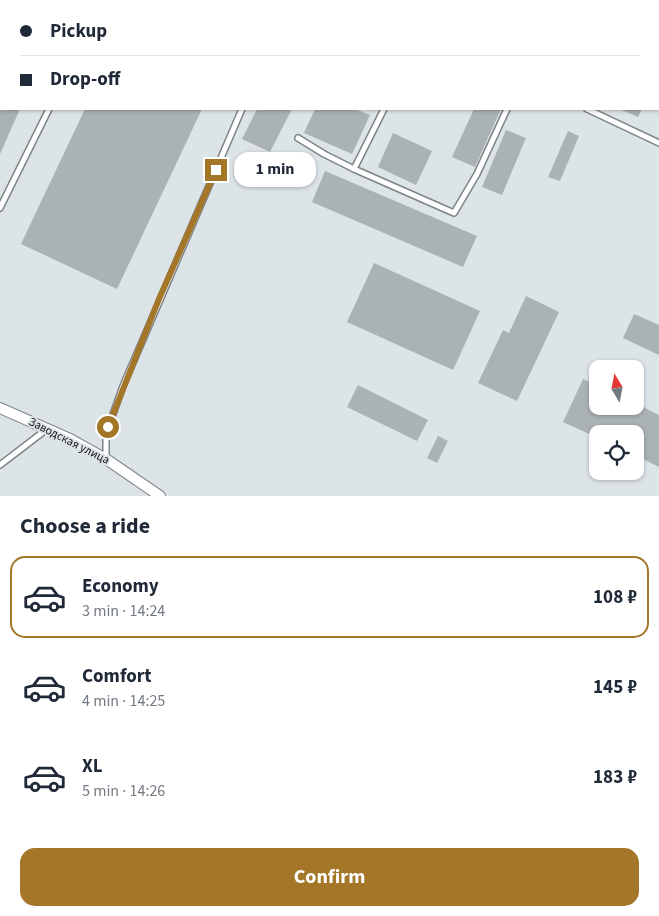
<!DOCTYPE html>
<html lang="en">
<head>
<meta charset="utf-8">
<style>
	body { margin:0; font-family:"Source Sans 3",sans-serif; background:#f2f2f3; color:#1f2937; height:100vh; display:flex; flex-direction:column; font-size:19px; white-space:nowrap }
	* { box-sizing:border-box; margin:0 }
	p { font-size:16px; color:#747a83 }
	.icon { flex:none; width:28px; height:28px; fill:none; stroke:currentColor; stroke-width:2; stroke-linecap:round; stroke-linejoin:round }
	.map { position:relative; height:496px; overflow:hidden }
	.details { display:flex; flex-direction:column; background:#fff; flex:1 }
	.details>* { flex:none }
	.top-card { position:absolute; left:0px; top:0px; width:660px; height:110px; box-shadow:0 1px 4px #0004; display:grid; align-content:center; height:110px; padding:0 20px; background:#fff }
	.needle { width:32px; rotate:350deg }
	.tools { position:absolute; left:589px; top:360px; display:grid; gap:10px }
	.tools a { display:grid; place-items:center; width:55px; height:55px; border-radius:10px; background:#fff; box-shadow:0 1px 4px #0004; font-size:25px }
	.end { position:absolute; width:22px; height:22px; margin:-11px; border:6px solid #a37628; background:#fff; box-shadow:0 0 0 2px #fff }
	.from { border-radius:50% }
	.bubble { position:absolute; height:35px; border-radius:15px; background:#fff; box-shadow:0 1px 4px #0004; font-size:16px; font-weight:700; line-height:35px; text-align:center }
	.top-card b { display:flex; align-items:center; gap:18px; height:48px; font-size:19px }
	.top-card b+b { border-top:1px solid #e0e1e3 }
	.top-card i { width:12px; height:12px; background:#1f2937 }
	ul { padding:0; list-style:none }
	li { display:flex; align-items:center; gap:15px; height:82px; margin:0 10px 8px; padding:0 10px; border:2px solid transparent; border-radius:15px }
	li div { flex:1 }
	li b { display:block; font-size:19px }
	li em { font-style:normal; font-weight:700 }
	li.current { border-color:#a37628 }
	li>.icon { width:45px; height:45px; stroke-width:1.5 }
	h2 { padding:0 20px; font-size:22px; line-height:60px }
	.button { display:flex; gap:10px; margin-top:auto; padding:10px 20px }
	.button a { flex:1; height:58px; border-radius:15px; background:#a37628; color:#fff; font-size:20px; font-weight:700; line-height:58px; text-align:center }
	.map>svg:first-child { display:block }
</style>
</head>
<body>
<div class="map">
<svg width="659" height="496" viewBox="0 0 659 496">
	<rect width="100%" height="100%" fill="#dde4e8"/>
	<g fill="#abb2b5">
		<polygon points="0,109 20,109 0,154"/>
		<polygon points="85,109 202,109 117,289 21,244"/>
		<polygon points="257,109 292,109 270,152 242,139"/>
		<polygon points="315,109 355,109 370,115 352,154 304,133"/>
		<polygon points="474,109 501,109 475,167 452,157"/>
		<polygon points="619,109 642,109 638,117"/>
		<polygon points="506,130 526,138 502,195 482,187"/>
		<polygon points="568,131 579,136 560,181 548,177"/>
		<polygon points="393,133 432,151 416,185 378,167"/>
		<polygon points="325,171 477,236 463,267 312,202"/>
		<polygon points="374,263 480,311 453,370 347,322"/>
		<polygon points="526,296 559,312 517,401 478,383 503,330 509,333"/>
		<polygon points="634,314 659,325 659,355 623,338"/>
		<polygon points="583,379 598,386 598,406 635,406 635,403 659,415 659,467 635,455 635,434 598,434 598,438 563,422"/>
		<polygon points="358,385 428,420 417,441 347,407"/>
		<polygon points="438,436 448,441 437,463 427,458"/>
	</g>
	<g fill="none" stroke-linecap="round" stroke-linejoin="round">
		<defs>
			<g id="lane">
				<polyline points="378,0 380,1"/>
				<polyline points="29,1 29,0"/>
				<polyline points="102,1 102,0"/>
				<polyline points="290,1 290,0"/>
				<polyline points="410,1 410,0"/>
				<polyline points="565,1 565,0"/>
				<polyline points="0,36 1,36"/>
				<polyline points="384,109 354,169 454,213 477,174 507,109"/>
				<polyline points="587,109 659,143"/>
				<polyline points="298,138 324,154 354,169"/>
				<polyline points="0,208 49,109"/>
				<polyline points="106,459 106,434 123,386 242,109"/>
				<polyline points="0,465 47,429"/>
			</g>
			<polyline id="street" points="0,408 70,439 106,459 160,496"/>
		</defs>
		<use href="#lane" stroke="#7d8487" stroke-width="8"/>
		<use href="#street" stroke="#7d8487" stroke-width="12"/>
		<use href="#lane" stroke="#fff" stroke-width="5"/>
		<use href="#street" stroke="#fff" stroke-width="10"/>
	</g>
	<g fill="none" stroke-linecap="round" stroke-linejoin="round">
		<polyline stroke="#a37628" stroke-width="6" points="108,427 159,299 216,170"/>
	</g>
	<g text-anchor="middle" dominant-baseline="central" stroke-width="4" stroke-linejoin="round" paint-order="stroke">
		<g font-size="12" fill="#131516" stroke="#dde4e8">
			<text transform="translate(69 441) rotate(27)">Заводская улица</text>
		</g>
	</g>
</svg>
<div class="tools">
<a><svg class="needle" viewBox="-14 -14 28 28"><path d="M0-13l5 13h-10z" fill="#e53935"/><path d="M0 13l5-13h-10z" fill="#747a83"/></svg></a>
<a><svg class="icon" aria-label="locate" viewBox="0 0 24 24"><circle cx="12" cy="12" r="6"/><path d="M12 2v4M12 18v4M2 12h4M18 12h4"/></svg></a>
</div>
<i class="end from" style="left:108px;top:427px"></i>
<i class="end" style="left:216px;top:170px"></i>
<div class="bubble" style="left:234px;top:152px;width:82px">1 min</div>
<div class="top-card">
<b><i class="from"></i>Pickup</b>
<b><i></i>Drop-off</b>
</div>
</div>
<section class="details">
<h2>Choose a ride</h2>
<ul>
<li class="current"><svg class="icon" aria-label="car" viewBox="0 0 24 24"><path d="M5 17H2v-5l4-1 3-4h7l3 4 3 1v5h-3M9 17h6M6 11h13"/><circle cx="7" cy="17" r="2"/><circle cx="17" cy="17" r="2"/></svg><div><b>Economy</b><p>3 min · 14:24</p></div><em>108 ₽</em></li>
<li><svg class="icon" aria-label="car" viewBox="0 0 24 24"><path d="M5 17H2v-5l4-1 3-4h7l3 4 3 1v5h-3M9 17h6M6 11h13"/><circle cx="7" cy="17" r="2"/><circle cx="17" cy="17" r="2"/></svg><div><b>Comfort</b><p>4 min · 14:25</p></div><em>145 ₽</em></li>
<li><svg class="icon" aria-label="car" viewBox="0 0 24 24"><path d="M5 17H2v-5l4-1 3-4h7l3 4 3 1v5h-3M9 17h6M6 11h13"/><circle cx="7" cy="17" r="2"/><circle cx="17" cy="17" r="2"/></svg><div><b>XL</b><p>5 min · 14:26</p></div><em>183 ₽</em></li>
</ul>
<div class="button"><a>Confirm</a></div>
</section>
</body>
</html>
